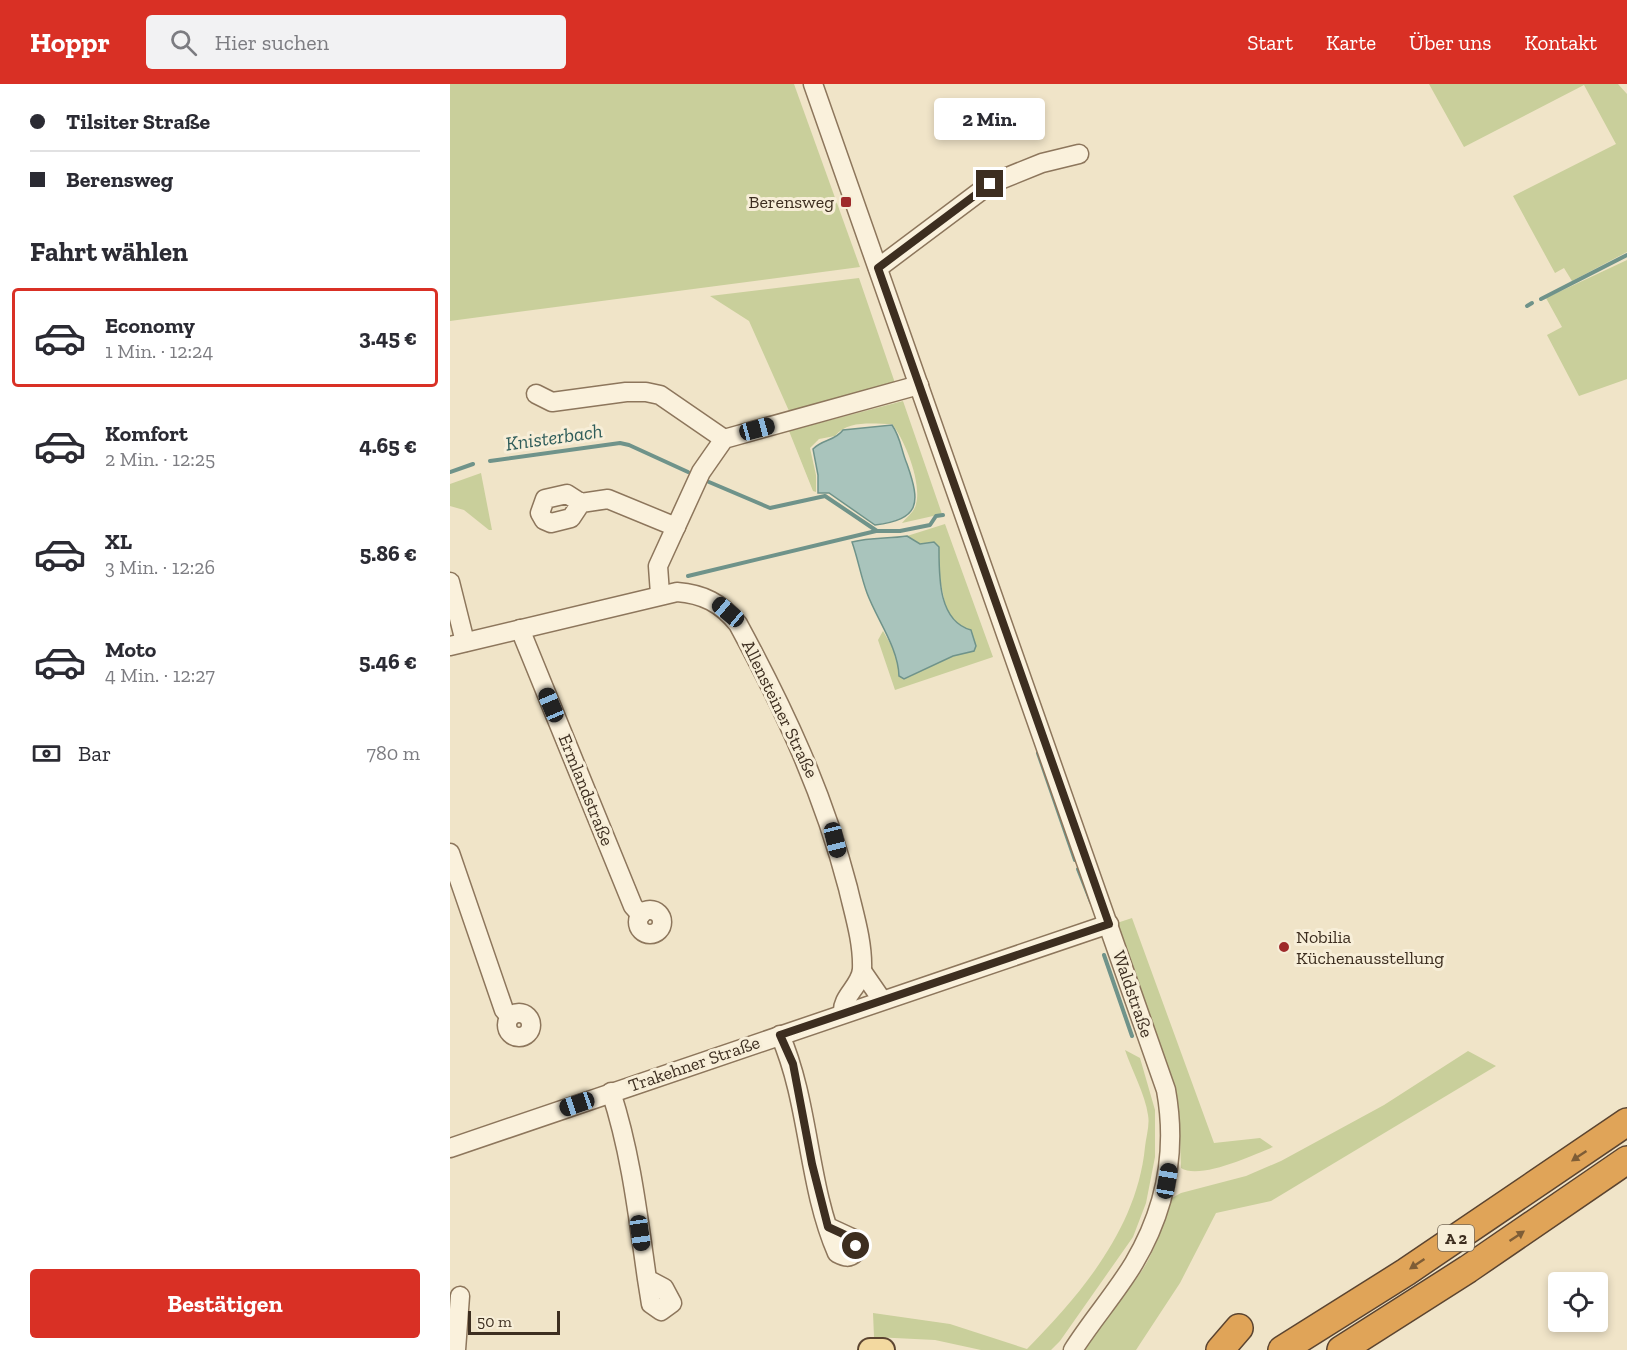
<!DOCTYPE html>
<html lang="de">
<head>
<meta charset="utf-8">
<style>
	body { margin:0; font-family:"Zilla Slab",serif; background:#f2f2f3; color:#2b2b33; height:100vh; display:flex; flex-direction:column; font-size:22px; white-space:nowrap }
	* { box-sizing:border-box; margin:0 }
	p { font-size:20px; color:#7c7c81 }
	.icon { flex:none; width:33px; height:33px; fill:none; stroke:currentColor; stroke-width:2; stroke-linecap:round; stroke-linejoin:round }
	.map { position:relative; flex:1; overflow:hidden }
	.details { display:flex; flex-direction:column; background:#fff; width:450px }
	.details>* { flex:none }
	.banner { display:grid; align-content:center; height:132px; padding:0 30px; background:#fff }
	.tools { position:absolute; left:1098px; top:1188px; display:grid; gap:12px }
	.tools a { display:grid; place-items:center; width:60px; height:60px; border-radius:6px; background:#fff; box-shadow:0 3px 9px #0003; font-size:30px }
	.scale { position:absolute; left:18px; bottom:15px; width:92px; box-sizing:border-box; padding-left:6px; border:3px solid #3d2e20; border-top:0; font-size:16px; line-height:21px; white-space:nowrap; color:#3d2e20; -webkit-text-stroke:4px #f7eed8; paint-order:stroke }
	.end { position:absolute; width:27px; height:27px; margin:-14px; border:8px solid #3d2e20; background:#fff; box-shadow:0 0 0 3px #fff }
	.from { border-radius:50% }
	.bubble { position:absolute; height:42px; border-radius:6px; background:#fff; box-shadow:0 3px 9px #0003; font-size:20px; font-weight:700; line-height:42px; text-align:center }
	.car { position:absolute; width:18px; height:36px; margin:-18px -9px; border-radius:8px; box-shadow:0 0 4px 2px #0007; background:linear-gradient(#222 24%,#8ab4d8 0 40%,#222 0 76%,#8ab4d8 0 86%,#222 0) }
	.banner b { display:flex; align-items:center; gap:21px; height:57px; font-size:22px }
	.banner b+b { border-top:2px solid #e1e1e2 }
	.banner i { width:15px; height:15px; background:#2b2b33 }
	ul { padding:0; list-style:none }
	li { display:flex; align-items:center; gap:18px; height:99px; margin:0 12px 9px; padding:0 18px; border:3px solid transparent; border-radius:6px }
	li div { flex:1 }
	li b { display:block; font-size:22px }
	li em { font-style:normal; font-weight:700 }
	li.on { border-color:#d93025 }
	li>.icon { width:54px; height:54px; stroke-width:1.5 }
	h2 { padding:0 30px; font-size:27px; line-height:72px }
	.pay { display:flex; align-items:center; gap:15px; height:66px; padding:0 30px; font-size:22px }
	.pay p { margin-inline-start:auto }
	.primary-button { display:flex; gap:12px; margin-top:auto; padding:12px 30px }
	.primary-button a { flex:1; height:69px; border-radius:6px; background:#d93025; color:#fff; font-size:24px; font-weight:700; line-height:69px; text-align:center }
	header { display:flex; align-items:center; gap:36px; box-sizing:border-box; height:84px; padding:0 30px; background:#d93025; color:#fff }
	header strong { font-size:28px }
	nav { display:flex; gap:33px; margin-inline-start:auto; font-size:21px }
	.search { width:420px; height:54px; background:#f2f2f3; display:flex; align-items:center; gap:15px; box-sizing:border-box; padding:0 21px; border-radius:6px; color:#7c7c81; font-size:22px }
	main { display:flex; flex:1; min-height:0 }
	.map>svg:first-child { display:block }
</style>
</head>
<body>
<header>
<strong>Hoppr</strong>
<div class="search"><svg class="icon" aria-label="search" viewBox="0 0 24 24"><circle cx="10" cy="10" r="6"/><path d="M15 15l6 6"/></svg>Hier suchen</div>
<nav><a>Start</a><a>Karte</a><a>Über uns</a><a>Kontakt</a></nav>
</header>
<main>
<section class="details">
<div class="banner">
<b><i class="from"></i>Tilsiter Straße</b>
<b><i></i>Berensweg</b>
</div>
<h2>Fahrt wählen</h2>
<ul>
<li class="on"><svg class="icon" aria-label="car" viewBox="0 0 24 24"><path d="M5 17H2v-5l4-1 3-4h7l3 4 3 1v5h-3M9 17h6M6 11h13"/><circle cx="7" cy="17" r="2"/><circle cx="17" cy="17" r="2"/></svg><div><b>Economy</b><p>1 Min. · 12:24</p></div><em>3.45 €</em></li>
<li><svg class="icon" aria-label="car" viewBox="0 0 24 24"><path d="M5 17H2v-5l4-1 3-4h7l3 4 3 1v5h-3M9 17h6M6 11h13"/><circle cx="7" cy="17" r="2"/><circle cx="17" cy="17" r="2"/></svg><div><b>Komfort</b><p>2 Min. · 12:25</p></div><em>4.65 €</em></li>
<li><svg class="icon" aria-label="car" viewBox="0 0 24 24"><path d="M5 17H2v-5l4-1 3-4h7l3 4 3 1v5h-3M9 17h6M6 11h13"/><circle cx="7" cy="17" r="2"/><circle cx="17" cy="17" r="2"/></svg><div><b>XL</b><p>3 Min. · 12:26</p></div><em>5.86 €</em></li>
<li><svg class="icon" aria-label="car" viewBox="0 0 24 24"><path d="M5 17H2v-5l4-1 3-4h7l3 4 3 1v5h-3M9 17h6M6 11h13"/><circle cx="7" cy="17" r="2"/><circle cx="17" cy="17" r="2"/></svg><div><b>Moto</b><p>4 Min. · 12:27</p></div><em>5.46 €</em></li>
</ul>
<div class="pay"><svg class="icon" aria-label="cash" viewBox="0 0 24 24"><path d="M3 7h18v10H3z"/><circle cx="12" cy="12" r="2"/></svg>Bar<p>780 m</p></div>
<div class="primary-button"><a>Bestätigen</a></div>
</section>
<div class="map">
<svg width="1177" height="1266" viewBox="0 0 1177 1266">
	<rect width="100%" height="100%" fill="#f0e4c8"/>
	<g fill="#c9cf9b">
		<polygon points="0,0 344,0 410,183 0,237"/>
		<polygon points="979,0 1168,0 1177,10 1177,168 1122,197 1114,184 1105,189 1063,112 1166,60 1134,1 1014,63"/>
		<polygon points="1177,176 1177,295 1129,312 1097,251 1112,243 1096,214"/>
		<polygon points="409,194 445,299 339,327 299,237 260,212"/>
		<path d="M453,317l39,113 -40,9c5,-6 13,-12 14,-19 6,-21 -11,-64 -24,-80 -20,0 -44,-4 -57,12l-16,3 -9,9 6,27v17l-3,-1 -24,-60z"/>
		<polygon points="31,389 42,446 39,446 14,426 0,422 0,400"/>
		<polygon points="495,440 543,573 445,606 428,556 433,547 449,575 449,592 454,595 503,572 524,567 512,544 503,537 496,524 489,490 489,463 484,458 470,460 457,452"/>
		<path d="M682,834l82,225 46,-5 13,9c-20,8 -73,33 -92,21l-2,-57 -6,-24 -56,-164z"/>
		<path d="M675,966l15,8 15,52v47l-9,46 -13,34 -73,104 -9,9h-70l-46,-10 -61,-3 -1,-24 77,11 77,25c55,-56 110,-121 118,-202 1,-10 5,-22 3,-32 -3,-21 -16,-44 -23,-65z"/>
		<path d="M1018,967l28,15 -225,135 -55,12 -36,70 -44,67h-51c13,-30 40,-53 58,-81 13,-21 21,-46 27,-70l11,-6 65,-17 35,-15 103,-56z"/>
	</g>
	<g fill="#a9c4bc" stroke="#6f938a" stroke-width="1.5">
		<path d="M442,341c9,13 9,25 15,39 14,40 13,55 -32,61l-46,-32h-11v-18l-5,-26c10,-10 22,-8 30,-19z"/>
		<path d="M457,452l13,8 14,-2 5,5c0,29 -1,74 32,83l5,16 -2,5 -21,5 -49,23 -5,-3c-1,-29 -22,-56 -32,-83 -6,-16 -9,-34 -15,-51 19,-5 36,-3 55,-6z"/>
	</g>
	<g fill="none" stroke-linecap="round" stroke-linejoin="round">
		<g stroke="#6f938a" stroke-width="4">
			<polyline points="1091,215 1177,171"/>
			<polyline points="1077,222 1082,219"/>
			<polyline points="40,377 170,359 179,361 238,388"/>
			<polyline points="0,388 23,380"/>
			<polyline points="259,398 320,424 375,412 427,447 450,447 480,441 486,432 493,431"/>
			<polyline points="238,492 426,447"/>
			<polyline points="588,669 625,776"/>
			<polyline points="628,785 641,818"/>
			<polyline points="654,871 682,952"/>
		</g>
		<defs>
			<g id="minor">
				<path d="M363,0l353,1006c11,61 0,119 -32,173 -18,30 -42,57 -61,87"/>
				<polyline points="428,184 540,100 592,79 629,70"/>
				<polyline points="86,310 102,318 176,308 196,308 210,311 274,355"/>
				<polyline points="131,419 121,434 101,439 94,436 90,429 95,415 117,410 131,419 158,415 226,443"/>
				<polyline points="0,498 15,558"/>
				<polyline points="210,510 208,482 251,388 274,355 469,301"/>
				<polyline points="70,545 183,822 191,831"/>
				<path d="M0,562l227,-54c26,2 44,11 61,32 47,87 85,168 110,264 6,26 15,54 14,81 -1,17 -21,28 -19,44"/>
				<polyline points="0,769 54,926 60,933"/>
				<circle cx="200" cy="838" r="12"/>
				<polyline points="412,887 432,916"/>
				<circle cx="69" cy="941" r="12"/>
				<path d="M330,951c30,69 27,149 57,218 8,4 12,6 19,-1l-2,-13 -26,-12"/>
				<path d="M161,1008c20,61 27,124 36,187l4,25 10,7 11,-8 -8,-15 -17,-9"/>
				<polyline points="0,1064 659,840"/>
				<polyline points="6,1266 10,1212"/>
			</g>
			<polyline id="major" points="420,1266 433,1266"/>
			<g id="highway">
				<polyline points="770,1266 789,1244"/>
				<polyline points="832,1266 956,1188 1177,1038"/>
				<polyline points="891,1266 1018,1185 1177,1076"/>
			</g>
		</defs>
		<use href="#minor" stroke="#8d765c" stroke-width="21"/>
		<use href="#major" stroke="#5b4430" stroke-width="26"/>
		<use href="#highway" stroke="#5b4430" stroke-width="30"/>
		<use href="#minor" stroke="#faf1dc" stroke-width="18"/>
		<use href="#major" stroke="#f3d9a0" stroke-width="22"/>
		<use href="#highway" stroke="#e0a458" stroke-width="27"/>
	</g>
	<defs><path id="oneway-solid" d="M-6-.8H1V-3.2L6.5 0L1 3.2V.8H-6Z" transform="scale(1.5)"/></defs>
	<g fill="#7e5d36">
		<use href="#oneway-solid" transform="translate(1129 1072) rotate(146)"/>
		<use href="#oneway-solid" transform="translate(1067 1152) rotate(-34)"/>
		<use href="#oneway-solid" transform="translate(967 1180) rotate(146)"/>
	</g>
	<g fill="none" stroke-linecap="round" stroke-linejoin="round">
		<polyline stroke="#3d2e20" stroke-width="8" points="406,1162 404,1155 378,1143 362,1080 343,980 330,951 659,840 428,184 540,100"/>
	</g>
	<g fill="#9e2a2b" stroke="#f7eed8" stroke-width="2">
		<rect x="390" y="112" width="12" height="12" rx="3"/>
		<circle cx="834" cy="863" r="6"/>
	</g>
	<g text-anchor="middle" dominant-baseline="central" stroke-width="6" stroke-linejoin="round" paint-order="stroke">
		<rect fill="#f7eed8" stroke="#756857" stroke-width="1.5" x="988" y="1141" width="36" height="26" rx="4.5"/>
		<g font-size="16" font-weight="bold" fill="#3d2e20">
			<text x="1006" y="1154">A 2</text>
		</g>
		<g font-size="18" fill="#3d2e20" stroke="#f7eed8" text-anchor="end">
			<text x="384" y="118">Berensweg</text>
			<text x="846" y="853" text-anchor="start">Nobilia<tspan x="846" dy="21">Küchenausstellung</tspan></text>
		</g>
		<g font-size="18" fill="#3d2e20" stroke="#f7eed8">
			<text transform="translate(330 625) rotate(64)">Allensteiner Straße</text>
			<text transform="translate(136 706) rotate(68)">Ermlandstraße</text>
			<text transform="translate(683 910) rotate(71)">Waldstraße</text>
			<text transform="translate(244 980) rotate(-19)">Trakehner Straße</text>
		</g>
		<g font-size="20" font-style="italic" fill="#2f5d5a" stroke="#f7eed8">
			<text transform="translate(104 353) rotate(-8)">Knisterbach</text>
		</g>
	</g>
</svg>
<div class="tools">
<a><svg class="icon" aria-label="locate" viewBox="0 0 24 24"><circle cx="12" cy="12" r="6"/><path d="M12 2v4M12 18v4M2 12h4M18 12h4"/></svg></a>
</div>
<div class="scale">50 m</div>
<i class="end from" style="left:406px;top:1162px"></i>
<i class="end" style="left:540px;top:100px"></i>
<div class="bubble" style="left:484px;top:14px;width:111px">2 Min.</div>
<i class="car" style="left:307px;top:345px;rotate:75deg"></i>
<i class="car" style="left:278px;top:528px;rotate:310deg"></i>
<i class="car" style="left:101px;top:621px;rotate:337deg"></i>
<i class="car" style="left:385px;top:756px;rotate:166deg"></i>
<i class="car" style="left:127px;top:1020px;rotate:251deg"></i>
<i class="car" style="left:717px;top:1097px;rotate:10deg"></i>
<i class="car" style="left:190px;top:1149px;rotate:172deg"></i>
</div>
</main>
</body>
</html>
